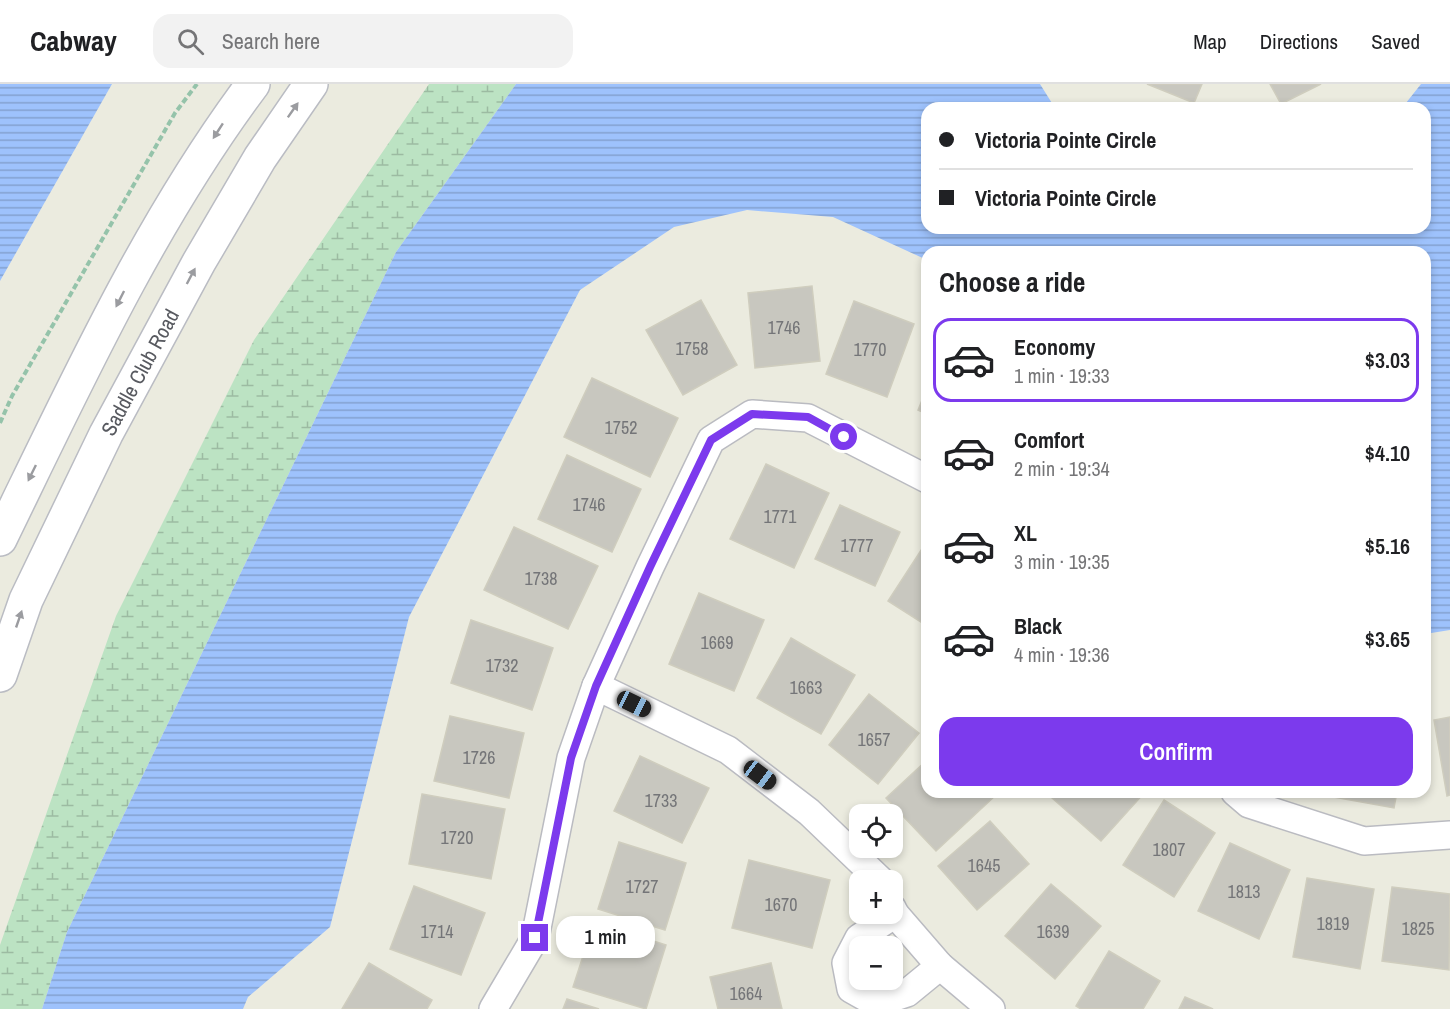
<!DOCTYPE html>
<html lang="en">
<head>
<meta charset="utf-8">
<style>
	body { margin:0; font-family:"Archivo Narrow",sans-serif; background:#f2f2f2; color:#202124; height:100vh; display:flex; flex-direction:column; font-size:22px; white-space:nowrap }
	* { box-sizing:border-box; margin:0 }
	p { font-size:20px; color:#757577 }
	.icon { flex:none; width:33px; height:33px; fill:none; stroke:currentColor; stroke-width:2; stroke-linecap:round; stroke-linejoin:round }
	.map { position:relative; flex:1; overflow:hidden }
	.drawer { position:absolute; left:921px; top:162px; width:510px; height:552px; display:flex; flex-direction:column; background:#fff; border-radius:18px; box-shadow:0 3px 9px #0003 }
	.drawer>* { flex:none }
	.banner { position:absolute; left:921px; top:18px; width:510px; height:132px; border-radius:18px; box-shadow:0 3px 9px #0003; display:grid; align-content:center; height:132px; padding:0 18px; background:#fff }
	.buttons { position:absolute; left:849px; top:720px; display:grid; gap:12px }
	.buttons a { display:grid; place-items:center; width:54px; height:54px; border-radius:12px; background:#fff; box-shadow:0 3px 9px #0003; font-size:30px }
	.end { position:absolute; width:27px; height:27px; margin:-14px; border:8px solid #7c3aed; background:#fff; box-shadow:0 0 0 3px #fff }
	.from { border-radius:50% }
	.bubble { position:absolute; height:42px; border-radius:18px; background:#fff; box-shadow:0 3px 9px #0003; font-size:20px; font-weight:600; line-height:42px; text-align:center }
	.car { position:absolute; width:18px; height:36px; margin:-18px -9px; border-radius:8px; box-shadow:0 0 4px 2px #0007; background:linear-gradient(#222 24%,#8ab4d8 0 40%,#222 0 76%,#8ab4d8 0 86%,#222 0) }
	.banner b { display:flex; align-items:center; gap:21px; height:57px; font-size:22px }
	.banner b+b { border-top:2px solid #e0e0e0 }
	.banner i { width:15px; height:15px; background:#202124 }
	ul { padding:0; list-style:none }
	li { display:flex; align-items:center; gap:18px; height:84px; margin:0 12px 9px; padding:0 6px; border:3px solid transparent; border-radius:18px }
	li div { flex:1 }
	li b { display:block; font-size:22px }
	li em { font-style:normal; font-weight:600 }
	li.current { border-color:#7c3aed }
	li>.icon { width:54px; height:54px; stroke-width:1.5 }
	h2 { padding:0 18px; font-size:27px; line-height:72px }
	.action { display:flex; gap:12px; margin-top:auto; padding:12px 18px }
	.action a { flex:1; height:69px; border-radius:18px; background:#7c3aed; color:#fff; font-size:24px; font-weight:600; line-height:69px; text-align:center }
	header { display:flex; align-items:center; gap:36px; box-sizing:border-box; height:84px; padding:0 30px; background:#fff; border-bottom:2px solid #e0e0e0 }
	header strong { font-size:28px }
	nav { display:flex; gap:33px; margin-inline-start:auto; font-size:21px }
	.search { width:420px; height:54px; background:#f2f2f2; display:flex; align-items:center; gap:15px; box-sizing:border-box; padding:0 21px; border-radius:18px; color:#757577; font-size:22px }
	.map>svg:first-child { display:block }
</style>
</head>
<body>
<header>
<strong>Cabway</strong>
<div class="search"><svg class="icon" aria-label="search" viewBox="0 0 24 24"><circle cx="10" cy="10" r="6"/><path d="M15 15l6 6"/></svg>Search here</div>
<nav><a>Map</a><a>Directions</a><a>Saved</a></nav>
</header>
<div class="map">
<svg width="1450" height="925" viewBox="0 0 1450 925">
	<defs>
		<pattern id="wetland-marsh" width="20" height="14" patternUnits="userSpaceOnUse" patternTransform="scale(1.5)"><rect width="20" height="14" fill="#bce3c3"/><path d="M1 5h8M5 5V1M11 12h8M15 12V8" fill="none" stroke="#9cbba2"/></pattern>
		<pattern id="water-rules" width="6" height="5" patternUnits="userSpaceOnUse" patternTransform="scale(1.5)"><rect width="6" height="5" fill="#9ec2fc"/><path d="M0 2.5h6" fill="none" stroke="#84a1cf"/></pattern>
	</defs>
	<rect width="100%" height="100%" fill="#ebebdf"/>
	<polygon fill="url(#wetland-marsh)" points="429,0 516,0 396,168 67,848 42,925 0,925 0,861 116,532 254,256"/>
	<g fill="url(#water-rules)">
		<polygon points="0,0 112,0 0,197"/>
		<polygon points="516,0 1040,0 1055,24 927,24 927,144 1425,144 1425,24 1402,24 1421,0 1450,0 1450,546 1425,550 1425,168 927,168 927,176 833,133 747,126 674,143 580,206 409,533 330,843 248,913 243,925 42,925 67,848 396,168"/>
	</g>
	<g fill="#c8c7bf" stroke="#cfcdbe" stroke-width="1.5">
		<polygon points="1147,0 1202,0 1194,19"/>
		<polygon points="1270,0 1321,0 1281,20"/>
		<polygon points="812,202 820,277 755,284 748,209"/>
		<polygon points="701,216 737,281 683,311 646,246"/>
		<polygon points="854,217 914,240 887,313 826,290"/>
		<polygon points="592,294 678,334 650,393 564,353"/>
		<polygon points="927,304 927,330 918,326"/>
		<polygon points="567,371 641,405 612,468 538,435"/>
		<polygon points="766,380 829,409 794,484 730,455"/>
		<polygon points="840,421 900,448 875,502 815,475"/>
		<polygon points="514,443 598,482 568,545 484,506"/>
		<polygon points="927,457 927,542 888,517"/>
		<polygon points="699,509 764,536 734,607 669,580"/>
		<polygon points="471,536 553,564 532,626 451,599"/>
		<polygon points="791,554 855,591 821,650 757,614"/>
		<polygon points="869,610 919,649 878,700 829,661"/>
		<polygon points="450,632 524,649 509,714 434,697"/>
		<polygon points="1450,633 1450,711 1447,712 1434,636"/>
		<polygon points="640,672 709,704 682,759 614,727"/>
		<polygon points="927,676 927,708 995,708 997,710 936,767 886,714"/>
		<polygon points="1057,708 1145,708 1101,757 1052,714"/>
		<polygon points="1323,708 1397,708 1394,724 1323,711"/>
		<polygon points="422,710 505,725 491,795 409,780"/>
		<polygon points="1164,716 1215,749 1174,813 1123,781"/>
		<polygon points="990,737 1029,780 977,826 938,782"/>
		<polygon points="619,758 686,779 665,846 598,825"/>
		<polygon points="1230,759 1290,786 1259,855 1198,827"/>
		<polygon points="749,776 830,796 812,864 732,844"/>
		<polygon points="1307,794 1374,805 1360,885 1293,873"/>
		<polygon points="1051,800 1101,842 1055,895 1005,852"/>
		<polygon points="414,802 485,829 461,891 390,865"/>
		<polygon points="1392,803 1450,810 1449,886 1382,877"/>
		<polygon points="594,838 666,861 646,925 573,903"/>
		<polygon points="1109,867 1160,897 1143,925 1081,925 1076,922"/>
		<polygon points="369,879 432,916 427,925 342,925"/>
		<polygon points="771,879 782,925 718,925 710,893"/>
		<polygon points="1185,913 1213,925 1179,925"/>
		<polygon points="567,915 599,925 563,925"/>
	</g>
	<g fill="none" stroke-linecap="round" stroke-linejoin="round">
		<defs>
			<g id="street">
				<polyline points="596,602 728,666 809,728 880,796"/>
				<polyline points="1235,708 1249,720 1364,757 1450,751"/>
				<polyline points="892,824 895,830 940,882 991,925"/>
				<polyline points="895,830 859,854 846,879 851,905 876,919 907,909 940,882"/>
				<polyline points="493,925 535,854 571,674 596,602 650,483 711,356 752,330 808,334 927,395"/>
			</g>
			<g id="secondary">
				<path d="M0,455c76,-156 149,-316 253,-455"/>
				<path id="s1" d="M0,591l26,-75 80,-166 93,-172 61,-104 51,-74"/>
			</g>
		</defs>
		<use href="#street" stroke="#babbc1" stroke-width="30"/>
		<use href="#secondary" stroke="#babcc3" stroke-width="36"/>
		<polyline stroke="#95c3aa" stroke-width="4" stroke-dasharray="6 3" stroke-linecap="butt" points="0,339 12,312 175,29 197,0"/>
		<use href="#street" stroke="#fff" stroke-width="27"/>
		<use href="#secondary" stroke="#fff" stroke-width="33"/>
	</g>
	<defs><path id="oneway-solid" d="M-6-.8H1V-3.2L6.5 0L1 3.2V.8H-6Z" transform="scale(1.5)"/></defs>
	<g fill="#9b9ca0">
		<use href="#oneway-solid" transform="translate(293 26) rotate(-55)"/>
		<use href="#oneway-solid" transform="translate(218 47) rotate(123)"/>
		<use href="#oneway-solid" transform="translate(191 192) rotate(-62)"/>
		<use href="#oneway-solid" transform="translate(120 215) rotate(117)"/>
		<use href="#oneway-solid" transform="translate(32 389) rotate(116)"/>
		<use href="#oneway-solid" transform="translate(19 535) rotate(-71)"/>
	</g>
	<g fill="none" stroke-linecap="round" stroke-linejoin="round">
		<polyline stroke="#7c3aed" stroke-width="8" points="535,854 571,674 596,602 650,483 711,356 752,330 808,333 844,353"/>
	</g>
	<g text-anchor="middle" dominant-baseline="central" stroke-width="4.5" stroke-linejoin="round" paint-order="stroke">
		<g font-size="18" fill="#747578">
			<text x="784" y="243">1746</text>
			<text x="692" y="264">1758</text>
			<text x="870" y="265">1770</text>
			<text x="621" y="343">1752</text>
			<text x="589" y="420">1746</text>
			<text x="780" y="432">1771</text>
			<text x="857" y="461">1777</text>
			<text x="541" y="494">1738</text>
			<text x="717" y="558">1669</text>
			<text x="502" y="581">1732</text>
			<text x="806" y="603">1663</text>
			<text x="874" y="655">1657</text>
			<text x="479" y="673">1726</text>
			<text x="661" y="716">1733</text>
			<text x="457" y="753">1720</text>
			<text x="1169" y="765">1807</text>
			<text x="984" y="781">1645</text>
			<text x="642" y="802">1727</text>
			<text x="1244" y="807">1813</text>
			<text x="781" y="820">1670</text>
			<text x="1333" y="839">1819</text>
			<text x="1418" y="844">1825</text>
			<text x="437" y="847">1714</text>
			<text x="1053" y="847">1639</text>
			<text x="746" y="909">1664</text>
		</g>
		<g font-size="21" fill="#585a60" stroke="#fff">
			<text stroke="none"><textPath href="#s1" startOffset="334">Saddle Club Road</textPath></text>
		</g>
	</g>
</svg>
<div class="buttons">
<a><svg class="icon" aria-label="locate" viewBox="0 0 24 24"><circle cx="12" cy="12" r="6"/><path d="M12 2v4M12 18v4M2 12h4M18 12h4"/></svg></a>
<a>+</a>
<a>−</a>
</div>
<i class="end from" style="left:844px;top:353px"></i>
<i class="end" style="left:535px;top:854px"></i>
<div class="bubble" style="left:556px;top:832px;width:99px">1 min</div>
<i class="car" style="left:634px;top:620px;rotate:116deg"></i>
<i class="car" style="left:760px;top:691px;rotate:127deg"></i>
<div class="banner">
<b><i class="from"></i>Victoria Pointe Circle</b>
<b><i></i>Victoria Pointe Circle</b>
</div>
<section class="drawer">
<h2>Choose a ride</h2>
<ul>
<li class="current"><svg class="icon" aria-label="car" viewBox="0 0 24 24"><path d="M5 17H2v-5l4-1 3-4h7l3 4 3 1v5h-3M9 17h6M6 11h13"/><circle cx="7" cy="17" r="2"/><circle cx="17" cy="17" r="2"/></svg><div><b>Economy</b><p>1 min · 19:33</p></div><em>$3.03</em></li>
<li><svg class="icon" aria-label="car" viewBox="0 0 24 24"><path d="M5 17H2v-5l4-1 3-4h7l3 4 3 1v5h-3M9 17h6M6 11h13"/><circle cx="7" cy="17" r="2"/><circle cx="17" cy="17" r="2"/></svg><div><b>Comfort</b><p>2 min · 19:34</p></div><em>$4.10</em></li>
<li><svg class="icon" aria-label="car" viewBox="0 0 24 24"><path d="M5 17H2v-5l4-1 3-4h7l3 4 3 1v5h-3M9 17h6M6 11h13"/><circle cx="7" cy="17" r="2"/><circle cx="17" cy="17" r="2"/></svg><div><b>XL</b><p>3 min · 19:35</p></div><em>$5.16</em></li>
<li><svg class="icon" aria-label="car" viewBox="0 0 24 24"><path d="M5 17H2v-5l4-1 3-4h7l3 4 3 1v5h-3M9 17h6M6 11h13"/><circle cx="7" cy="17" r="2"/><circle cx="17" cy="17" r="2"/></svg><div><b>Black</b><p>4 min · 19:36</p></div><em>$3.65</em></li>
</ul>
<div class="action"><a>Confirm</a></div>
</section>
</div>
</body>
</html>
